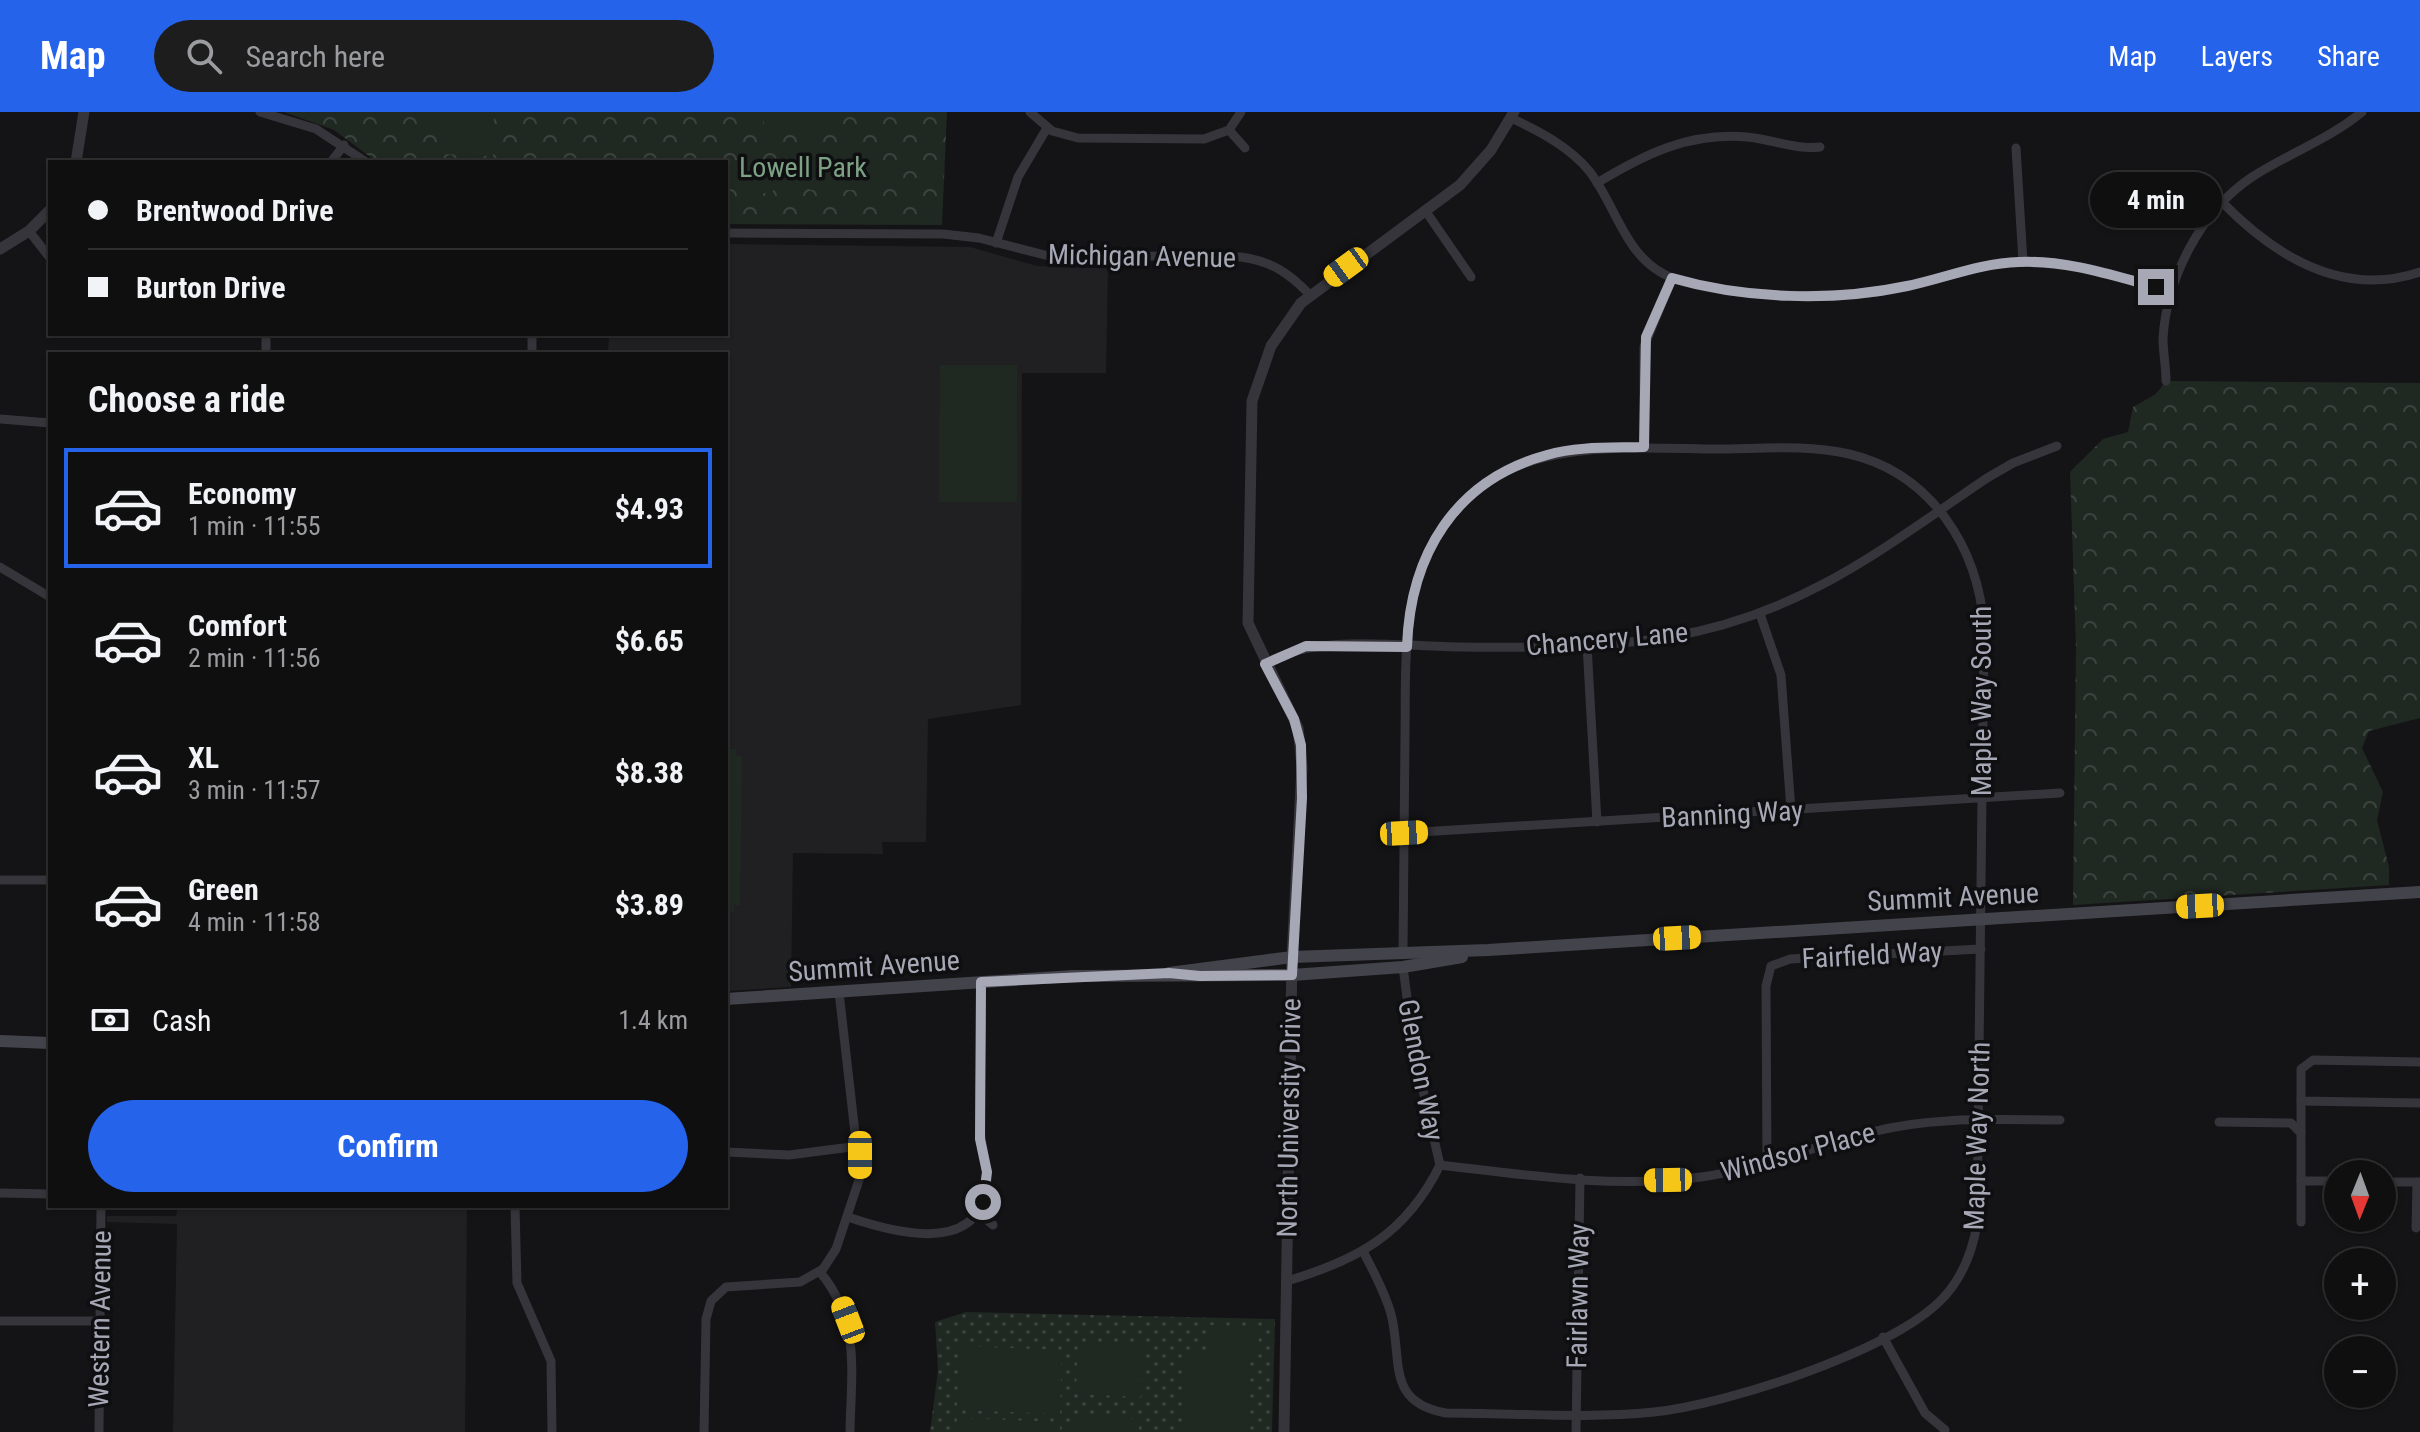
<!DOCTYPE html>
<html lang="en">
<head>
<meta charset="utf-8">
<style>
	body { margin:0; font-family:"Roboto Condensed",sans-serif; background:#1d1d1e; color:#f1f3f6; height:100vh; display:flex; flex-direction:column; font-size:30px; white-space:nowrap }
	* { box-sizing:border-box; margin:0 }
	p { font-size:26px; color:#9b9c9f }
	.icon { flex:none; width:44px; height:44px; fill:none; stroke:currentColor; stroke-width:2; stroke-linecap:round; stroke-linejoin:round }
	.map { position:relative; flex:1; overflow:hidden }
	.sheet { position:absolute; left:48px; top:240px; width:680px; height:856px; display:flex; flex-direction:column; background:#0f0f10; border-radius:0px; box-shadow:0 2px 6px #0004,0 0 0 2px #2f2f30 }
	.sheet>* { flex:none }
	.hud { position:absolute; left:48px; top:48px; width:680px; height:176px; border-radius:0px; box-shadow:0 2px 6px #0004,0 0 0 2px #2f2f30; display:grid; align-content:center; height:176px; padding:0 40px; background:#0f0f10 }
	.needle { width:52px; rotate:181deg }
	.buttons { position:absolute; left:2324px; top:1048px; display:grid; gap:16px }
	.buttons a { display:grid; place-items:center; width:72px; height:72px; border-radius:50%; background:#0f0f10; box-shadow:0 2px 6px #0004,0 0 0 2px #2f2f30; font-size:40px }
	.end { position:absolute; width:36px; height:36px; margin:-18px; border:10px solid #a6a8b6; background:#111; box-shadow:0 0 0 4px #111 }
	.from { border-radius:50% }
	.bubble { position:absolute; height:56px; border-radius:28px; background:#0f0f10; box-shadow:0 2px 6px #0004,0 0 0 2px #2f2f30; font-size:26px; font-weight:700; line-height:56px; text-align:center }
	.car { position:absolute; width:24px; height:48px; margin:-24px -12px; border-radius:10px; box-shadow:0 0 6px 2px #0007; background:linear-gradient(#f5c518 24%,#345 0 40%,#f5c518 0 76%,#345 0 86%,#f5c518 0) }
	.hud b { display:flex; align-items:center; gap:28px; height:76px; font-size:30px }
	.hud b+b { border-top:2px solid #2f2f30 }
	.hud i { width:20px; height:20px; background:#f1f3f6 }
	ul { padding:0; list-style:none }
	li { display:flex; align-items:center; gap:24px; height:120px; margin:0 16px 12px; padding:0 24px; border:4px solid transparent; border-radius:0px }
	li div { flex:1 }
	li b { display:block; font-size:30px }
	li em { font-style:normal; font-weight:700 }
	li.selected { border-color:#2563eb }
	li>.icon { width:72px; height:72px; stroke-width:1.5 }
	h2 { padding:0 40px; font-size:36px; line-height:96px }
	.pay { display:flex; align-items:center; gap:20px; height:88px; padding:0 40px; font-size:30px }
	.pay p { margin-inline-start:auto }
	.button { display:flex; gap:16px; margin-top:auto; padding:16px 40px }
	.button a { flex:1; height:92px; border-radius:48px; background:#2563eb; color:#fff; font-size:32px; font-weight:700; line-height:92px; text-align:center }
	header { display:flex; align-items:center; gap:48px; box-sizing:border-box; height:112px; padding:0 40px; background:#2563eb; color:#fff }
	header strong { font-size:38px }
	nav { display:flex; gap:44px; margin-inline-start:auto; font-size:28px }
	.search { width:560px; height:72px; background:#1d1d1e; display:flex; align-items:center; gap:20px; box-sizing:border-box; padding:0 28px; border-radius:44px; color:#9b9c9f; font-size:30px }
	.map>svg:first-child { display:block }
</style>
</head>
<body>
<header>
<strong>Map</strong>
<div class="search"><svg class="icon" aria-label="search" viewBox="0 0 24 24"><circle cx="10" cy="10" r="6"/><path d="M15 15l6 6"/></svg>Search here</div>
<nav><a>Map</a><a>Layers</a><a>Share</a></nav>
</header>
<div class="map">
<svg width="2420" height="1320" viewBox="0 0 2420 1320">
	<defs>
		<pattern id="grass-dots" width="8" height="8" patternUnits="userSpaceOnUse" patternTransform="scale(2)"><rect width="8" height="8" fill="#202822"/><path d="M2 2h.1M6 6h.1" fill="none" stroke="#3d4440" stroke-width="1.8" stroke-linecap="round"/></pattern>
		<pattern id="forest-crowns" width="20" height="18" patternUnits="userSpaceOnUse" patternTransform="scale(2)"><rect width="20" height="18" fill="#202822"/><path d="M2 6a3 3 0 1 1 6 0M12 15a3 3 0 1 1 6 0" fill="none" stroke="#3d4440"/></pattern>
	</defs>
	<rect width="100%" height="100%" fill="#141416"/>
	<g fill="#202023">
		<polygon points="726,132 970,135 1037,154 1108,156 1106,261 1022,261 1021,593 928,607 926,730 882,730 883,742 793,741 791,875 726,879 726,242 608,242 609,222 726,222"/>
		<polygon points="178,1094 467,1094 465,1320 173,1320 177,1112 107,1110 107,1104 176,1104"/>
	</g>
	<polygon fill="url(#grass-dots)" points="966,1200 1275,1207 1272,1320 930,1320 938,1259 935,1210"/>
	<g fill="url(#forest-crowns)">
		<polygon points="284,0 947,0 942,113 726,112 726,50 377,50 334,18"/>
		<polygon points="2166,269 2420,271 2420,606 2369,619 2362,636 2383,680 2377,708 2389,755 2389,773 2073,793 2076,536 2070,360 2103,327 2128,320 2133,295 2156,282"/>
	</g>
	<g fill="#202822">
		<rect x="764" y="0" width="70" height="21"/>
		<polygon points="441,3 494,4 493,44 440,42"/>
		<rect x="810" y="32" width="70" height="46"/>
		<polygon points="737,47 753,47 752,81 737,81"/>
		<rect x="757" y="47" width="16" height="34"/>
		<rect x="778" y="47" width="16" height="34"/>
		<polygon points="940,253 1017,253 1017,390 939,390"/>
		<polygon points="726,637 736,637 736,644 742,644 740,793 734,793 734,800 726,800"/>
		<polygon points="1209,1213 1259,1215 1258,1243 1249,1243 1248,1320 1182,1320 1183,1242 1208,1241"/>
		<polygon points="1078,1230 1143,1233 1141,1285 1076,1282"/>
		<polygon points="959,1234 1062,1238 1060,1302 957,1298"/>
		<polygon points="1074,1304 1139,1307 1139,1320 1074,1320"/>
		<polygon points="957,1306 1060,1310 1060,1320 956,1320"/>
	</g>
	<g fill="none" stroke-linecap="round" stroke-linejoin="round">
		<g stroke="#35353b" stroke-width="9">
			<polyline points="260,0 316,17 366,50"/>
			<polyline points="1030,0 1052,19 1078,26 1204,27 1229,18 1241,0"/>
			<path d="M1511,6c28,13 59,29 79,54 28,37 36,90 85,107 60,20 174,21 235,7 36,-9 70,-22 107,-24 52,-3 104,14 154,30"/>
			<polyline points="1229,18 1245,36"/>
			<polyline points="2016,36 2023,150"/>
			<polyline points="331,50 344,33"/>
			<path d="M1597,71c48,-29 92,-51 150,-46 25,2 47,13 73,10"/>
			<path d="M2223,91c52,53 120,95 197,69"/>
			<polyline points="1427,101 1471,165"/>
			<polyline points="29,119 50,146"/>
			<path d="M726,121l217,1 36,4 66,17 196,2c30,4 48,16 68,37"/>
			<polyline points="996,131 1018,65 1047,16"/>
			<polyline points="266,222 266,242"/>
			<polyline points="532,242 532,222"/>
			<path d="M2166,269c0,-15 -3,-29 -3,-43 4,-61 38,-127 89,-161 37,-24 76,-37 110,-65"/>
			<polyline points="0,307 50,311"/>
			<polyline points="1644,335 1644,235 1672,166"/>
			<polyline points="0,455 50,485"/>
			<polyline points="1760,502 1781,563 1791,698"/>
			<polyline points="1587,533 1597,710"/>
			<path d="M1265,552c53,-32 136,-17 197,-17 69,1 139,1 207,-10 131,-22 212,-87 318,-159l26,-15 44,-17"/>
			<polyline points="1404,721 2060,681"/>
			<polyline points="0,768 50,768"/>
			<polyline points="2420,950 2313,948 2301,957 2301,989 2420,991"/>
			<polyline points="2301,989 2301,1110"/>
			<polyline points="2219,1010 2291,1011 2301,1021"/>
			<polyline points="726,1040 789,1043 859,1034"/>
			<polyline points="1767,1051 1766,874 1771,854 1790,847 1981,837"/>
			<path d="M1440,1053c85,10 176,24 261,12 59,-8 113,-31 171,-45 61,-16 125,-12 188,-12"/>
			<polyline points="2301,1069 2338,1069"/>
			<polyline points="2382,1070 2420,1070"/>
			<polyline points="0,1081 50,1082"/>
			<polyline points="515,1094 517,1171 551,1249 552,1320"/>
			<polyline points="978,1100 993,1113"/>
			<path d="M848,1105c41,14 126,39 138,-26 4,-22 -6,-44 -6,-67 -1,-47 3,-94 1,-142"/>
			<polyline points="2416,1116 2417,1070"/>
			<path d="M1363,1139c10,20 22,41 28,63 12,46 -6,88 55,99 68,0 139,6 208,-1 73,-8 228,-58 283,-108 24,-22 35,-50 40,-80l7,-597c-6,-80 -53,-154 -135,-173 -47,-11 -98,-4 -145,-5 -104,-2 -217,-11 -273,97 -30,58 -25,126 -26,189 -1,73 -1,146 -2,218"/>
			<path d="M820,1160c41,49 31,100 30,160"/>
			<path d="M1287,1169c71,-21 119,-47 153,-116l-26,-114 -11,-84"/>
			<polyline points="0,1209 100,1209"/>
			<polyline points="1883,1225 1925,1301 1945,1318"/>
			<polyline points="99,1320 101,1094"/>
			<polyline points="704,1320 706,1207 711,1189 726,1175 800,1170 823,1157 836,1137 860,1065 839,880"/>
			<polyline points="1576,1320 1580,1066"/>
		</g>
		<g stroke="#35353b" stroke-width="11">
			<polyline points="76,50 84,0"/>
			<polyline points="0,137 29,119 50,98"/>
			<polyline points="1284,1320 1292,845 1302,655 1298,616 1248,511 1252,289 1271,234 1301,191 1460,73 1491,38 1514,0"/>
		</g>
		<g stroke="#43434b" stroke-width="12">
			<polyline points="1169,861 1292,845 1488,838 2420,780"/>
			<polyline points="726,887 1073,864 1292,863 1403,855 1462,845"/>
			<polyline points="0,929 50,931"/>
		</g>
	</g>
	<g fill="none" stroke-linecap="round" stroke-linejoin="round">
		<path stroke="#a6a8b6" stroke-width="10" d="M983,1090l4,-30 -7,-33 1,-157 188,-9 31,3 92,-1 10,-177 -1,-53 -7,-26 -29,-55 41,-18 101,1c3,-92 48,-167 140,-192 31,-9 65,-7 97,-8l2,-110 26,-59c73,21 160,24 235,8 38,-8 73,-23 112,-24 48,-2 92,13 137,25"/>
	</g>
	<g text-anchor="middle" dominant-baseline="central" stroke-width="7" stroke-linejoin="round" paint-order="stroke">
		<g font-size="28" fill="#7ca185" stroke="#0f0f11">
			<text x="803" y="55">Lowell Park</text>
		</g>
		<g font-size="28" fill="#a6a8b6" stroke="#0f0f11">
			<text transform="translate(1142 144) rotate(1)">Michigan Avenue</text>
			<text transform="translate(1607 527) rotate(-5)">Chancery Lane</text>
			<text transform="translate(1981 589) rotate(-90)">Maple Way South</text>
			<text transform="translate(1732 702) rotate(-3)">Banning Way</text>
			<text transform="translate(1953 785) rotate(-3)">Summit Avenue</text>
			<text transform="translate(1872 843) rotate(-3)">Fairfield Way</text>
			<text transform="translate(874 854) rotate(-4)">Summit Avenue</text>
			<text transform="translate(1421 958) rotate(79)">Glendon Way</text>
			<text transform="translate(1289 1006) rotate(-89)">North University Drive</text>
			<text transform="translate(1977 1024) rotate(-88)">Maple Way North</text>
			<text transform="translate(1798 1040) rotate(-15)">Windsor Place</text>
			<text transform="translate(1578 1184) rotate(-89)">Fairlawn Way</text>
			<text transform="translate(100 1207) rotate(-89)">Western Avenue</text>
		</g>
	</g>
</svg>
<div class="buttons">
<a><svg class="needle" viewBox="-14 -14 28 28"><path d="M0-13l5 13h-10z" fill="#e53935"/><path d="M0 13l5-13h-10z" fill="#9b9c9f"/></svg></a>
<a>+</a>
<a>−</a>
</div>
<i class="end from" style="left:983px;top:1090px"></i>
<i class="end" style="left:2156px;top:175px"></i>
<div class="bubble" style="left:2090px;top:60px;width:132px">4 min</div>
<i class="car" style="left:1346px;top:155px;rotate:234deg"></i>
<i class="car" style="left:1404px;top:721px;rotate:87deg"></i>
<i class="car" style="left:2200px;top:794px;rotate:267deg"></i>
<i class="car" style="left:1677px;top:826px;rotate:87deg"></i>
<i class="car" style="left:860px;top:1043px;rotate:180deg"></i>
<i class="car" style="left:1668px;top:1068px;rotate:269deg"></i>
<i class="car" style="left:848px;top:1208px;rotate:339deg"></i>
<div class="hud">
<b><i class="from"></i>Brentwood Drive</b>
<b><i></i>Burton Drive</b>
</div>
<section class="sheet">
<h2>Choose a ride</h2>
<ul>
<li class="selected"><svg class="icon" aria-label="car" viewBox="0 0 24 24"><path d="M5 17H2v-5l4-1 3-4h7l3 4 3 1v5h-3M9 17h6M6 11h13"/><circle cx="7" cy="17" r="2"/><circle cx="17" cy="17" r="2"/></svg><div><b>Economy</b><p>1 min · 11:55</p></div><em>$4.93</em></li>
<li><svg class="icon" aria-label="car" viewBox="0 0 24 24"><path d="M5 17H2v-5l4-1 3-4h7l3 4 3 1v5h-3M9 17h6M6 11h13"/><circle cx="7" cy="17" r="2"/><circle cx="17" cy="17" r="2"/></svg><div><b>Comfort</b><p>2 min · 11:56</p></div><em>$6.65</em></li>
<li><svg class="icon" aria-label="car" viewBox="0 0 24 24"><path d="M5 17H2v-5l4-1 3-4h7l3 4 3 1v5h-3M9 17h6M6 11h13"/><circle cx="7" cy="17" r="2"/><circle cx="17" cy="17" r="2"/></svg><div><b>XL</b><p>3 min · 11:57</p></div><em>$8.38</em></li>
<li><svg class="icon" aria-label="car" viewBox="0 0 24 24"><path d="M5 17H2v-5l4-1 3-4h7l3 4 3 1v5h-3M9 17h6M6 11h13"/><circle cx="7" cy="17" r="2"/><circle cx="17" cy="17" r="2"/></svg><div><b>Green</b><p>4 min · 11:58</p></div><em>$3.89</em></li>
</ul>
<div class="pay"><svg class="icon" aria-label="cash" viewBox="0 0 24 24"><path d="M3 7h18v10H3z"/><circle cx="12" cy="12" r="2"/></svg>Cash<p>1.4 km</p></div>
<div class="button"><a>Confirm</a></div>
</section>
</div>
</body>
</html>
